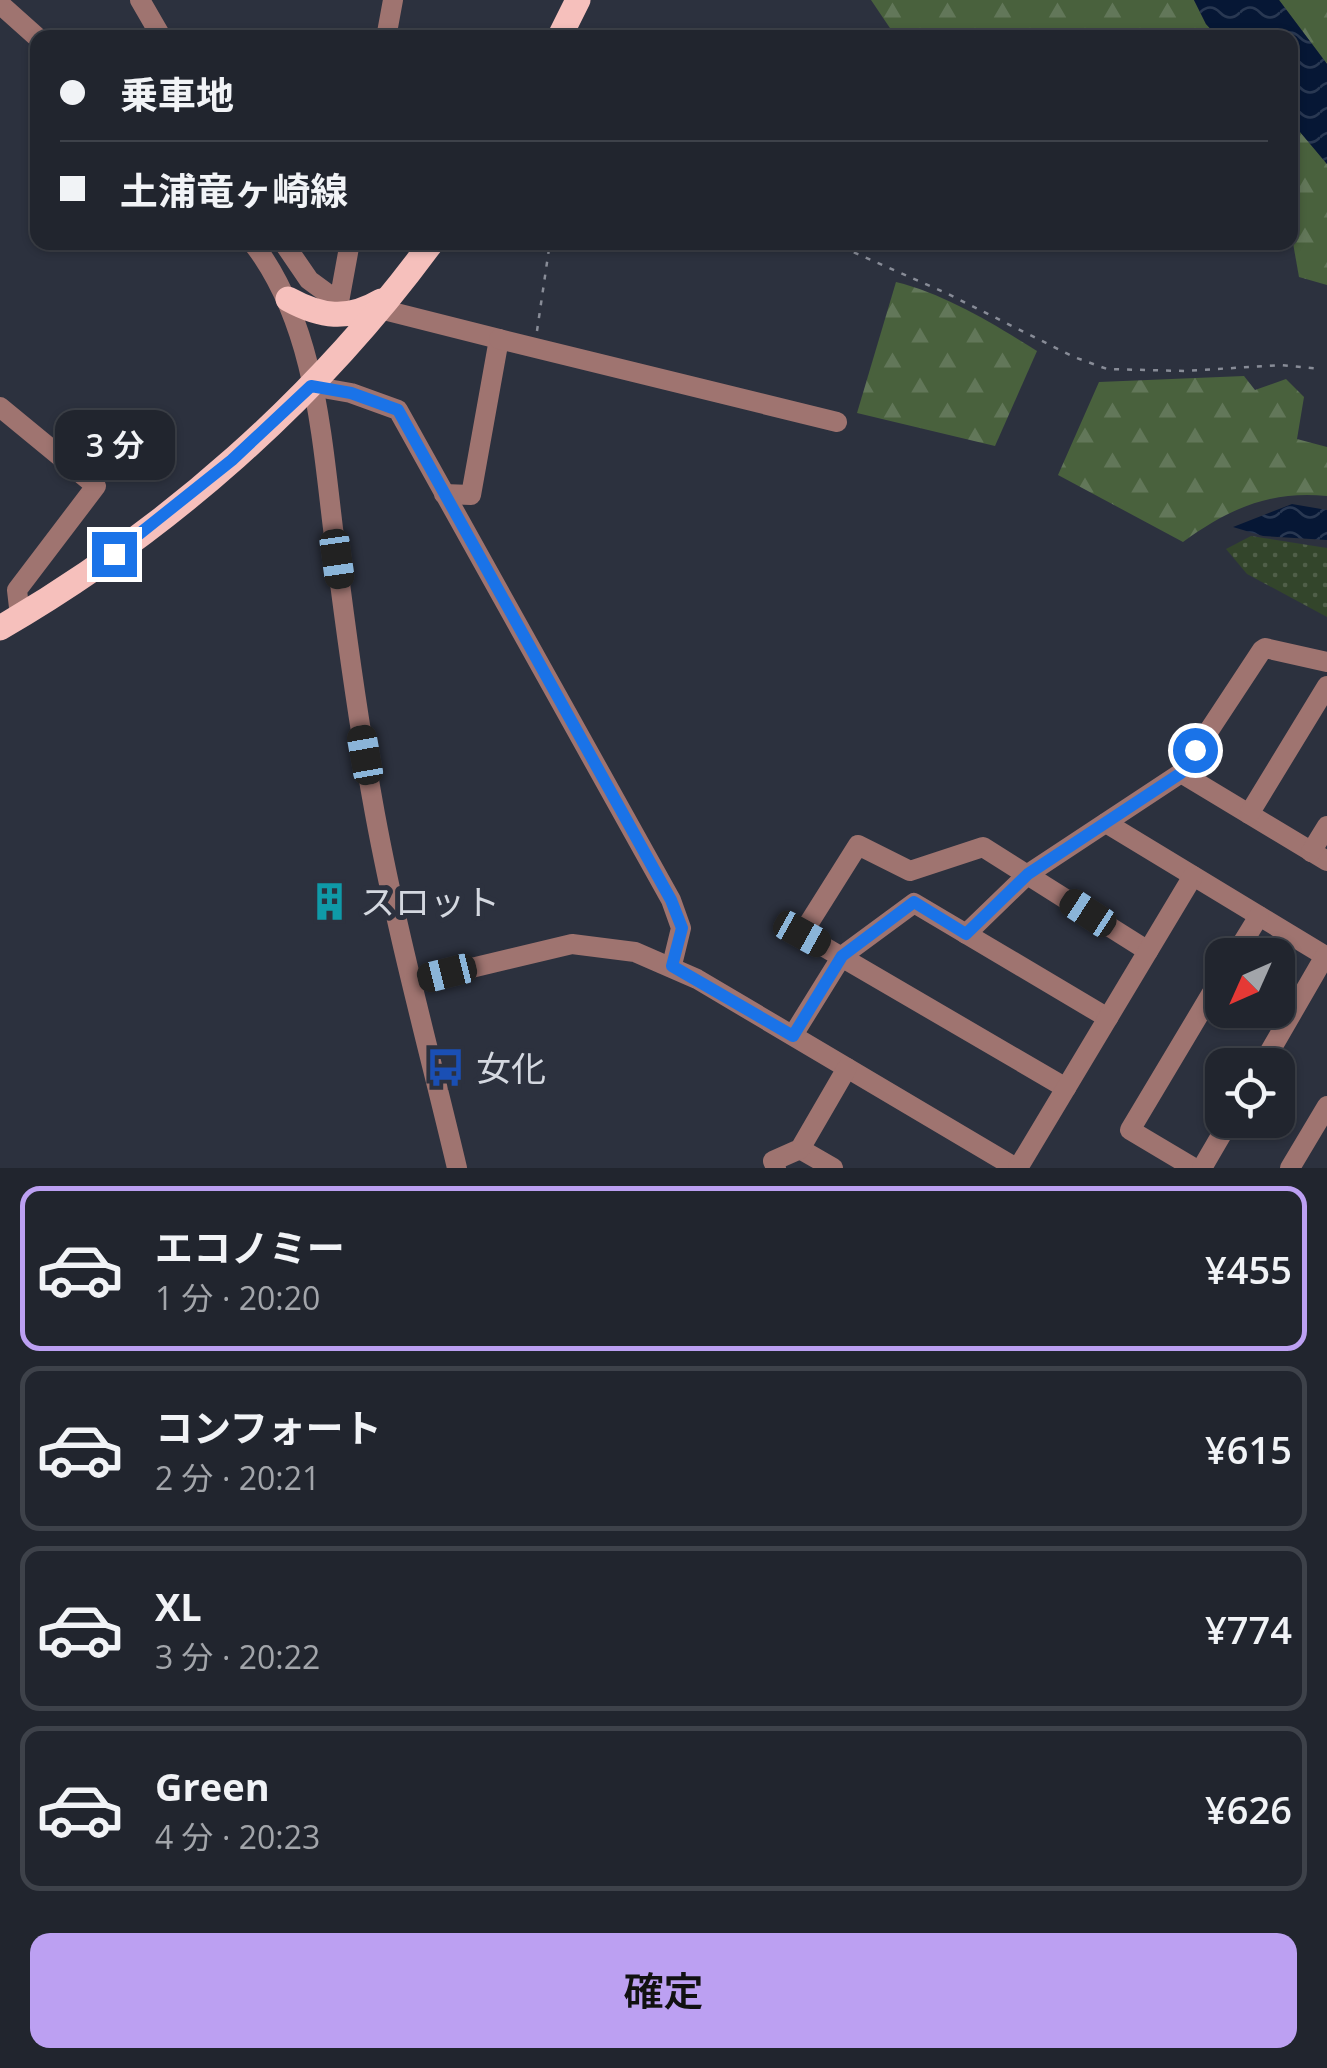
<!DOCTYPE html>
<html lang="ja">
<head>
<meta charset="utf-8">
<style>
	body { margin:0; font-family:"Open Sans","Noto Sans JP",sans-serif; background:#2d313a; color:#f1f3f6; height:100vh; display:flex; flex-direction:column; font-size:38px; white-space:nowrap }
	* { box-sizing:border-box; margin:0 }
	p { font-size:32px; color:#a2a5aa }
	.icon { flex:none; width:55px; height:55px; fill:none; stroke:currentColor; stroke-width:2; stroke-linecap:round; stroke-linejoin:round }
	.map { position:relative; height:1168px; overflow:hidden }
	.drawer { display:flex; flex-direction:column; background:#21252e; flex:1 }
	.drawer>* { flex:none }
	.top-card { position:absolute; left:30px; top:30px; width:1268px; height:220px; border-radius:20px; box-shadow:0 2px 8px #0004,0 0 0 2px #3e424a; display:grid; align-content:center; height:220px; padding:0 30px; background:#21252e }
	.needle { width:65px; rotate:225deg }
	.buttons { position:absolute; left:1205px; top:938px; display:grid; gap:20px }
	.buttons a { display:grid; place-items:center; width:90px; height:90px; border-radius:20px; background:#21252e; box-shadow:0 2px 8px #0004,0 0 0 2px #3e424a; font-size:50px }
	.end { position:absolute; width:45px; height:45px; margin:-22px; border:12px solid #1a73e8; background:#fff; box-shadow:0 0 0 5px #fff }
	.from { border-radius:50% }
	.bubble { position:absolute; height:70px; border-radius:20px; background:#21252e; box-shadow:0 2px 8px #0004,0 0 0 2px #3e424a; font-size:32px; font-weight:600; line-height:70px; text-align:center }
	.car { position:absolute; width:30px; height:60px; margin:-30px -15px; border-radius:12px; box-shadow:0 0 8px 2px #0007; background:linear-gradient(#222 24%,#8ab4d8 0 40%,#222 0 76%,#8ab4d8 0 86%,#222 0) }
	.top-card b { display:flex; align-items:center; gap:35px; height:95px; font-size:38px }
	.top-card b+b { border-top:2px solid #3e424a }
	.top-card i { width:25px; height:25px; background:#f1f3f6 }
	ul { padding:18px 0 0; list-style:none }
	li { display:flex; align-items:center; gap:30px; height:165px; margin:0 20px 15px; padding:0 10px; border:5px solid #3e424a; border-radius:20px }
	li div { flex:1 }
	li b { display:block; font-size:38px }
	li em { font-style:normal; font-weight:600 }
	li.active { border-color:#bca0f2 }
	li>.icon { width:90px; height:90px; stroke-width:1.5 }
	.action { display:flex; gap:20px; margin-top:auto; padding:20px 30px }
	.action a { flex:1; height:115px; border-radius:20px; background:#bca0f2; color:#111; font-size:40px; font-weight:600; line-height:115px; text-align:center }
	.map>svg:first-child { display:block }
</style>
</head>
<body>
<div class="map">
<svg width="1327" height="1168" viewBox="0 0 1327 1168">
	<defs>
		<pattern id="forest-firs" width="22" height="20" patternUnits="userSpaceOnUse" patternTransform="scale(2.5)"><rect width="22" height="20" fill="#49613d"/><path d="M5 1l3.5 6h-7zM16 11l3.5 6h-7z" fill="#627759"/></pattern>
		<pattern id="park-dots" width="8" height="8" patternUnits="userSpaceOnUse" patternTransform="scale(2.5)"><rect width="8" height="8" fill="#33452b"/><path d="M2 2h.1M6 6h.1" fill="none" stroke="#505f49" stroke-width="1.8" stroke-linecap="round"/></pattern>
		<pattern id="water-waves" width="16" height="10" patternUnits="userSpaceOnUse" patternTransform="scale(2.5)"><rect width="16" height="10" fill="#061735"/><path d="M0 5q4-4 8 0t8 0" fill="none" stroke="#293852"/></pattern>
	</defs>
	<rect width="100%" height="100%" fill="#2c313e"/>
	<g fill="url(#forest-firs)">
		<polygon points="871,0 1194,0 1206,24 1218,37 896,37"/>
		<polygon points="1279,0 1327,0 1327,64"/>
		<polygon points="1290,120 1327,164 1327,285 1299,277 1290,226"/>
		<path d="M896,282c49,12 98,42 141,69l-42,95 -138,-33z"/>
		<path d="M1244,376l11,14 31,-11 18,18 -7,42 30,8v49c-56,-6 -99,13 -144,46l-125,-67 41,-93z"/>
	</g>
	<polygon fill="url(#park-dots)" points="1251,536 1327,548 1327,617 1247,574 1226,549"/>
	<g fill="url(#water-waves)">
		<polygon points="1194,0 1279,0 1327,64 1327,164 1290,120 1290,38 1218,37 1206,24"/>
		<polygon points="1292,504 1327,510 1327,540 1263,536 1233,527"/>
	</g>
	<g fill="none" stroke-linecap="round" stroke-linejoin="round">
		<g stroke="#888c97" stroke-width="2.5" stroke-dasharray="5 8" stroke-linecap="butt">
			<polyline points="830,242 946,293 1074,357 1107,369 1185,371 1281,365 1321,369"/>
			<polyline points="537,331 550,242"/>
		</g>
		<g stroke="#9f7470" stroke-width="20">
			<polyline points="140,0 162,38"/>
			<polyline points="0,4 38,38"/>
			<polyline points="386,38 393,0"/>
			<path d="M252,242c67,86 70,207 84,310 11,88 23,175 39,262 22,119 54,236 82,354"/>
			<polyline points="283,242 309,280 339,302 350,242"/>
			<polyline points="380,309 499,339 471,495 444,494"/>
			<polyline points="499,339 837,422"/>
			<polyline points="311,386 351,393 398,410 671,900 681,928 672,965"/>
			<polyline points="0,407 96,486 17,590 20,616"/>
			<polyline points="1181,773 1327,861"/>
			<polyline points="1249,814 1327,686"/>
			<polyline points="1106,823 1327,957"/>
			<polyline points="1311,852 1327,826"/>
			<polyline points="966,934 1028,874 1181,773 1262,650 1265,648 1327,662"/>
			<polyline points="1235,955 1259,916"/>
			<polyline points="413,982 572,944 635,952 697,979 1016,1168"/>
			<polyline points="793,1035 842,956 914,903 1108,1018"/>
			<polyline points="1262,1065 1325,956"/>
			<polyline points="1066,1088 802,934 858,845 910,871 983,847 1148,951"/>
			<polyline points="800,1149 833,1168"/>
			<polyline points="776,1168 773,1161 800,1149 847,1068"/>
			<polyline points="1018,1168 1193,876"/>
			<polyline points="1194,1168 1130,1130 1222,976"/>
			<polyline points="1202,1168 1230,1120"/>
			<polyline points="1290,1168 1327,1106"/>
		</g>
		<g stroke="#f6c0bc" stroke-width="25">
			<polyline points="559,38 578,0"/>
			<path d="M288,299c33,18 59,22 93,2"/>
			<path d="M0,628c167,-97 318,-230 432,-386"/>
		</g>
	</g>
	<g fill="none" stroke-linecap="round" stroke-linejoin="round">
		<polyline stroke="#1a73e8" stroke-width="12" points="114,554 232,460 311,386 351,393 398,410 671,900 682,928 672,966 793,1036 842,956 914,902 966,934 1028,874 1181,773 1195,750"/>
	</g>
	<defs>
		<symbol id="building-bare" viewBox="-9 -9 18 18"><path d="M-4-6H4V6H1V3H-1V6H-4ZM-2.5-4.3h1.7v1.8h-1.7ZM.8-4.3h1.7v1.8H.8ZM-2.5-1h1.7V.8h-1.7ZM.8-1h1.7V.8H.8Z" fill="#0f9aa8" stroke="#2c313e" stroke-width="2.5" paint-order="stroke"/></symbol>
		<symbol id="bus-bare" viewBox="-9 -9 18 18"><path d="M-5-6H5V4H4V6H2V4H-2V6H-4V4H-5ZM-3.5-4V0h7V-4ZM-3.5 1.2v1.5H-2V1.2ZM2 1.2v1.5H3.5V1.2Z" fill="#1a4fb4" stroke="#2c313e" stroke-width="2.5" paint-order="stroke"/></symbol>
	</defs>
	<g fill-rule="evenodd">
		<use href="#building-bare" x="302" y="874" width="55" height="55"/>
		<use href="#bus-bare" x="418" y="1040" width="55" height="55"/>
	</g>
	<g text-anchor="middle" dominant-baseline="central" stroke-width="10" stroke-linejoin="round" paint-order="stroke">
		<g font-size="35" fill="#d4d8e0" stroke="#2c313e" text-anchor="start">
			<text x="360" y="901">スロット</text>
			<text x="476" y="1067">女化</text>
		</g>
	</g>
</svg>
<div class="buttons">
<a><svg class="needle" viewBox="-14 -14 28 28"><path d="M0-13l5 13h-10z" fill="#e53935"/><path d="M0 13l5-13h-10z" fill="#a2a5aa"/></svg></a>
<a><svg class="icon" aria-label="locate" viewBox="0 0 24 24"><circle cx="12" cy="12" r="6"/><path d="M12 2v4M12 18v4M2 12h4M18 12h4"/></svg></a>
</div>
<i class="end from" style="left:1195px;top:750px"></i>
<i class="end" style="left:114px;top:554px"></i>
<div class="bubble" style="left:55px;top:410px;width:120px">3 分</div>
<i class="car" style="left:337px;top:559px;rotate:172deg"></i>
<i class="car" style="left:365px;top:755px;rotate:350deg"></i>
<i class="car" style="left:1088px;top:913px;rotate:303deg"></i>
<i class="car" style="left:802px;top:934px;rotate:119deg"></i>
<i class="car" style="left:447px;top:973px;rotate:256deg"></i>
<div class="top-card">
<b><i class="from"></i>乗車地</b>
<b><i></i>土浦竜ヶ崎線</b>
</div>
</div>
<section class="drawer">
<ul>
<li class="active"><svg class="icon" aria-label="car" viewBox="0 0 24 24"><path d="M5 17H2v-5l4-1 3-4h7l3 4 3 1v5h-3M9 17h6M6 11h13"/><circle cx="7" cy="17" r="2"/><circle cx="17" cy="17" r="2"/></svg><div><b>エコノミー</b><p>1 分 · 20:20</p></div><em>¥455</em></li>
<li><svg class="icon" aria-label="car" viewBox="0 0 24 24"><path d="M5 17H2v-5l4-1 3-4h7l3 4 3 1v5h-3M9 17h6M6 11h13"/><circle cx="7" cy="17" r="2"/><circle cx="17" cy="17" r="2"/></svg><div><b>コンフォート</b><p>2 分 · 20:21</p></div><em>¥615</em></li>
<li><svg class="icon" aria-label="car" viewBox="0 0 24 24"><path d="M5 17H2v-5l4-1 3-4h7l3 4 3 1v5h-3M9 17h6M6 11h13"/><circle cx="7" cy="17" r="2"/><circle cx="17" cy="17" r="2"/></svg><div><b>XL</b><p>3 分 · 20:22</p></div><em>¥774</em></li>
<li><svg class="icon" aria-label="car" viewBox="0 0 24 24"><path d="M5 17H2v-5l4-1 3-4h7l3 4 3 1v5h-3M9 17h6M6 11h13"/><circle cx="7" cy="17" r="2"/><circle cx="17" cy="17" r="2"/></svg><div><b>Green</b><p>4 分 · 20:23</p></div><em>¥626</em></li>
</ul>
<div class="action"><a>確定</a></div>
</section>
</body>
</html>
